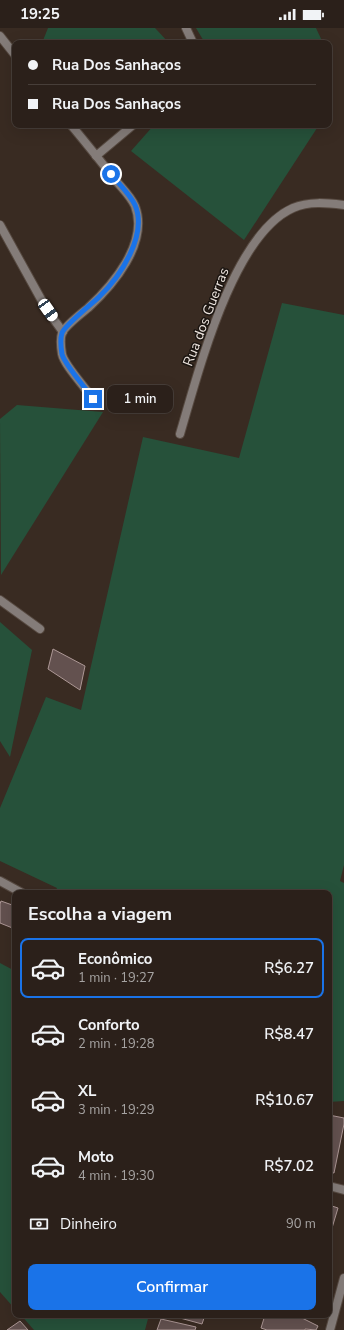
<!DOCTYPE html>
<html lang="pt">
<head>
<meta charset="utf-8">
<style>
	body { margin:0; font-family:"Nunito Sans",sans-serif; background:#372d27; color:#f1f3f6; height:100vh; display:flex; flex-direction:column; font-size:15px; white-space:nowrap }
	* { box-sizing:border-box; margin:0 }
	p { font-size:13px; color:#a6a3a2 }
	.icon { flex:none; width:22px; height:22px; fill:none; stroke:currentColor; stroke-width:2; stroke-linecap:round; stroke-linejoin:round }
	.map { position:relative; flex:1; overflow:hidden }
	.drawer { position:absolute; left:12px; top:862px; width:320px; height:428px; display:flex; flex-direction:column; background:#2b201a; border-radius:8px; box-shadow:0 4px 16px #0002,0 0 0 1px #473e39 }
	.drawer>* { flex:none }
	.top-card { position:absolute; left:12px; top:12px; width:320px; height:88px; border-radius:8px; box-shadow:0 4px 16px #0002,0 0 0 1px #473e39; display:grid; align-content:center; height:88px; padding:0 16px; background:#2b201a }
	.end { position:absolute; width:18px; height:18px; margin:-9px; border:5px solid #1a73e8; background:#fff; box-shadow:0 0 0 2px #fff }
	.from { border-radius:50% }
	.bubble { position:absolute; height:28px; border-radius:8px; background:#2b201a; box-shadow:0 4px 16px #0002,0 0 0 1px #473e39; font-size:13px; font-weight:600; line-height:28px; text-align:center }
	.car { position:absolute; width:12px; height:24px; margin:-12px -6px; border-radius:5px; box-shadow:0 0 3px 1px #0007; background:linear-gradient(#fff 24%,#345 0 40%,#fff 0 76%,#345 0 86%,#fff 0) }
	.top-card b { display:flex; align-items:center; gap:14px; height:38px; font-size:15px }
	.top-card b+b { border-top:1px solid #473e39 }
	.top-card i { width:10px; height:10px; background:#f1f3f6 }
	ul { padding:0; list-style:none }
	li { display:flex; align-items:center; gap:12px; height:60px; margin:0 8px 6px; padding:0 8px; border:2px solid transparent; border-radius:8px }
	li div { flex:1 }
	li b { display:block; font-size:15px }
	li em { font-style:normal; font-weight:600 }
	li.active { border-color:#1a73e8 }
	li>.icon { width:36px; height:36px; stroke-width:1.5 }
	h2 { padding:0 16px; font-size:18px; line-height:48px }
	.pay { display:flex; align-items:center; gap:10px; height:44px; padding:0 16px; font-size:15px }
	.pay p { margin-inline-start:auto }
	.button { display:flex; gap:8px; margin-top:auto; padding:8px 16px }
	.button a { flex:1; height:46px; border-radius:8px; background:#1a73e8; color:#fff; font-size:16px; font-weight:600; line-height:46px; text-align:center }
	.status { display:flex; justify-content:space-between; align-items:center; height:28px; padding:0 20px; background:#2b201a; direction:ltr }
	.status svg { height:11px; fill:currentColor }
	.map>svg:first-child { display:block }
</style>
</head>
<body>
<div class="status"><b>19:25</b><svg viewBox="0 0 49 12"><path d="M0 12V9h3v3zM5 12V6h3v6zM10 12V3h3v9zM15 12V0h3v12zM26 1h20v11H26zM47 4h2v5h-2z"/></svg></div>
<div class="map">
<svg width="344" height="1302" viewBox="0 0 344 1302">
	<rect width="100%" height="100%" fill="#392b22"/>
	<g fill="#26513a">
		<polygon points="48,0 155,0 169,15 42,15"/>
		<polygon points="196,0 316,0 323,15 205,15"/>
		<polygon points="154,97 319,97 244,212 131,123"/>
		<polygon points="282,275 344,287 344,837 340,853 344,855 344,1073 329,1074 329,865 55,865 57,860 0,833 0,780 46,669 81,682 143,409 239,430"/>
		<polygon points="17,377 103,384 1,547 0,391"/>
		<polygon points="0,594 32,622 10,729 0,713"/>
		<polygon points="0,935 15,943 15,1281 0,1264"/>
		<polygon points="21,1287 149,1287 145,1302 34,1302"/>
	</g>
	<g fill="#63514f" stroke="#ad9896">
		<polygon points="53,621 85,638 80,662 48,641"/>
		<polygon points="1,873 15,878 15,901 0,895 0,876"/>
		<polygon points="329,1087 344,1090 344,1096 334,1145 329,1144"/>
		<polygon points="329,1177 338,1180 329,1210"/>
		<polygon points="180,1287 205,1287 202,1296 180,1290"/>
		<polygon points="265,1287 296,1287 318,1298 316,1302 305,1301 305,1302 267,1302 261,1300"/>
		<polygon points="161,1291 196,1299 195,1302 157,1302"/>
		<polygon points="20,1293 28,1302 7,1302"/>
	</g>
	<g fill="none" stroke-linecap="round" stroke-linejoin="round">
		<defs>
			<g id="minor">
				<polyline points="186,0 193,15"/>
				<polyline points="0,8 15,27"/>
				<path d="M71,97c16,19 31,38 46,57 6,7 14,15 18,24 14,37 -22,79 -47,102 -6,5 -23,18 -26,25 -2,6 -1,15 0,21 2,11 24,34 31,45"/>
				<polyline points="96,128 133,97"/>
				<polyline points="0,197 47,282 63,304"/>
				<path d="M180,406c18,-60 52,-199 113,-226 16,-7 34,-5 51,-3"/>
				<polyline points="0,572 40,601"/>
				<polyline points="0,853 22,865"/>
				<polyline points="329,1158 344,1162"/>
				<polyline points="330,1302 344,1250"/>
			</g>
		</defs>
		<use href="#minor" stroke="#564940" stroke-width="10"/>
		<use href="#minor" stroke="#847c79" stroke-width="8"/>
	</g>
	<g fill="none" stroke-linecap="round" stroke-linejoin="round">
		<path stroke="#1a73e8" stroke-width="5" d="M93,371c-7,-11 -29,-35 -31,-45 -1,-6 -2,-15 0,-21 3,-8 30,-29 37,-36 21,-20 49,-62 36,-92 -5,-11 -17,-22 -24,-31"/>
	</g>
	<g text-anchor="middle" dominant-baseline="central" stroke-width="3" stroke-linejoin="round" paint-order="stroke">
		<g font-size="14" fill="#eee5df" stroke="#1b1511">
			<text transform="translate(206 289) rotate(-69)">Rua dos Guerras</text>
		</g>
	</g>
</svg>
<i class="end from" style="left:111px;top:146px"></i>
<i class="end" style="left:93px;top:371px"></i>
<div class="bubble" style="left:107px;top:357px;width:66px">1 min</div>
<i class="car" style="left:48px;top:282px;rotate:145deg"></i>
<div class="top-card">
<b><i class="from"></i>Rua Dos Sanhaços</b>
<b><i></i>Rua Dos Sanhaços</b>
</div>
<section class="drawer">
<h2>Escolha a viagem</h2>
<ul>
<li class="active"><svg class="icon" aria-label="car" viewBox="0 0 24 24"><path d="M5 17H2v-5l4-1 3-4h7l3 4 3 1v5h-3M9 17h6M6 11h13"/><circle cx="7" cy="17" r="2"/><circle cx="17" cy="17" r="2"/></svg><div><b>Econômico</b><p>1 min · 19:27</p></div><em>R$6.27</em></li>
<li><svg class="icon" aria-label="car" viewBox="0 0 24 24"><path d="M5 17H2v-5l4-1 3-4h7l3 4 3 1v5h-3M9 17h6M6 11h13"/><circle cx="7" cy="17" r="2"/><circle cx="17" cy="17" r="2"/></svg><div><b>Conforto</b><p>2 min · 19:28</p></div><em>R$8.47</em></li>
<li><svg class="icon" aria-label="car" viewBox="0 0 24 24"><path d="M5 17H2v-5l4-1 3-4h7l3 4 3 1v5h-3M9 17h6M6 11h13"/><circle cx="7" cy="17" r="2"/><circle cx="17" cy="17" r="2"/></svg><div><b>XL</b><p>3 min · 19:29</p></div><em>R$10.67</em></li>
<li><svg class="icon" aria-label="car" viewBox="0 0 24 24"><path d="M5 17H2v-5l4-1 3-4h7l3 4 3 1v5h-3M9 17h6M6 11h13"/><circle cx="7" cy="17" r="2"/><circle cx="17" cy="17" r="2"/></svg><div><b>Moto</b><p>4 min · 19:30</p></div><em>R$7.02</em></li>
</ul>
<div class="pay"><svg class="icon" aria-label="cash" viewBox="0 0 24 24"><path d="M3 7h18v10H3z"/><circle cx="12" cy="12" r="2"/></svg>Dinheiro<p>90 m</p></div>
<div class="button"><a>Confirmar</a></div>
</section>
</div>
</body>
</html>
